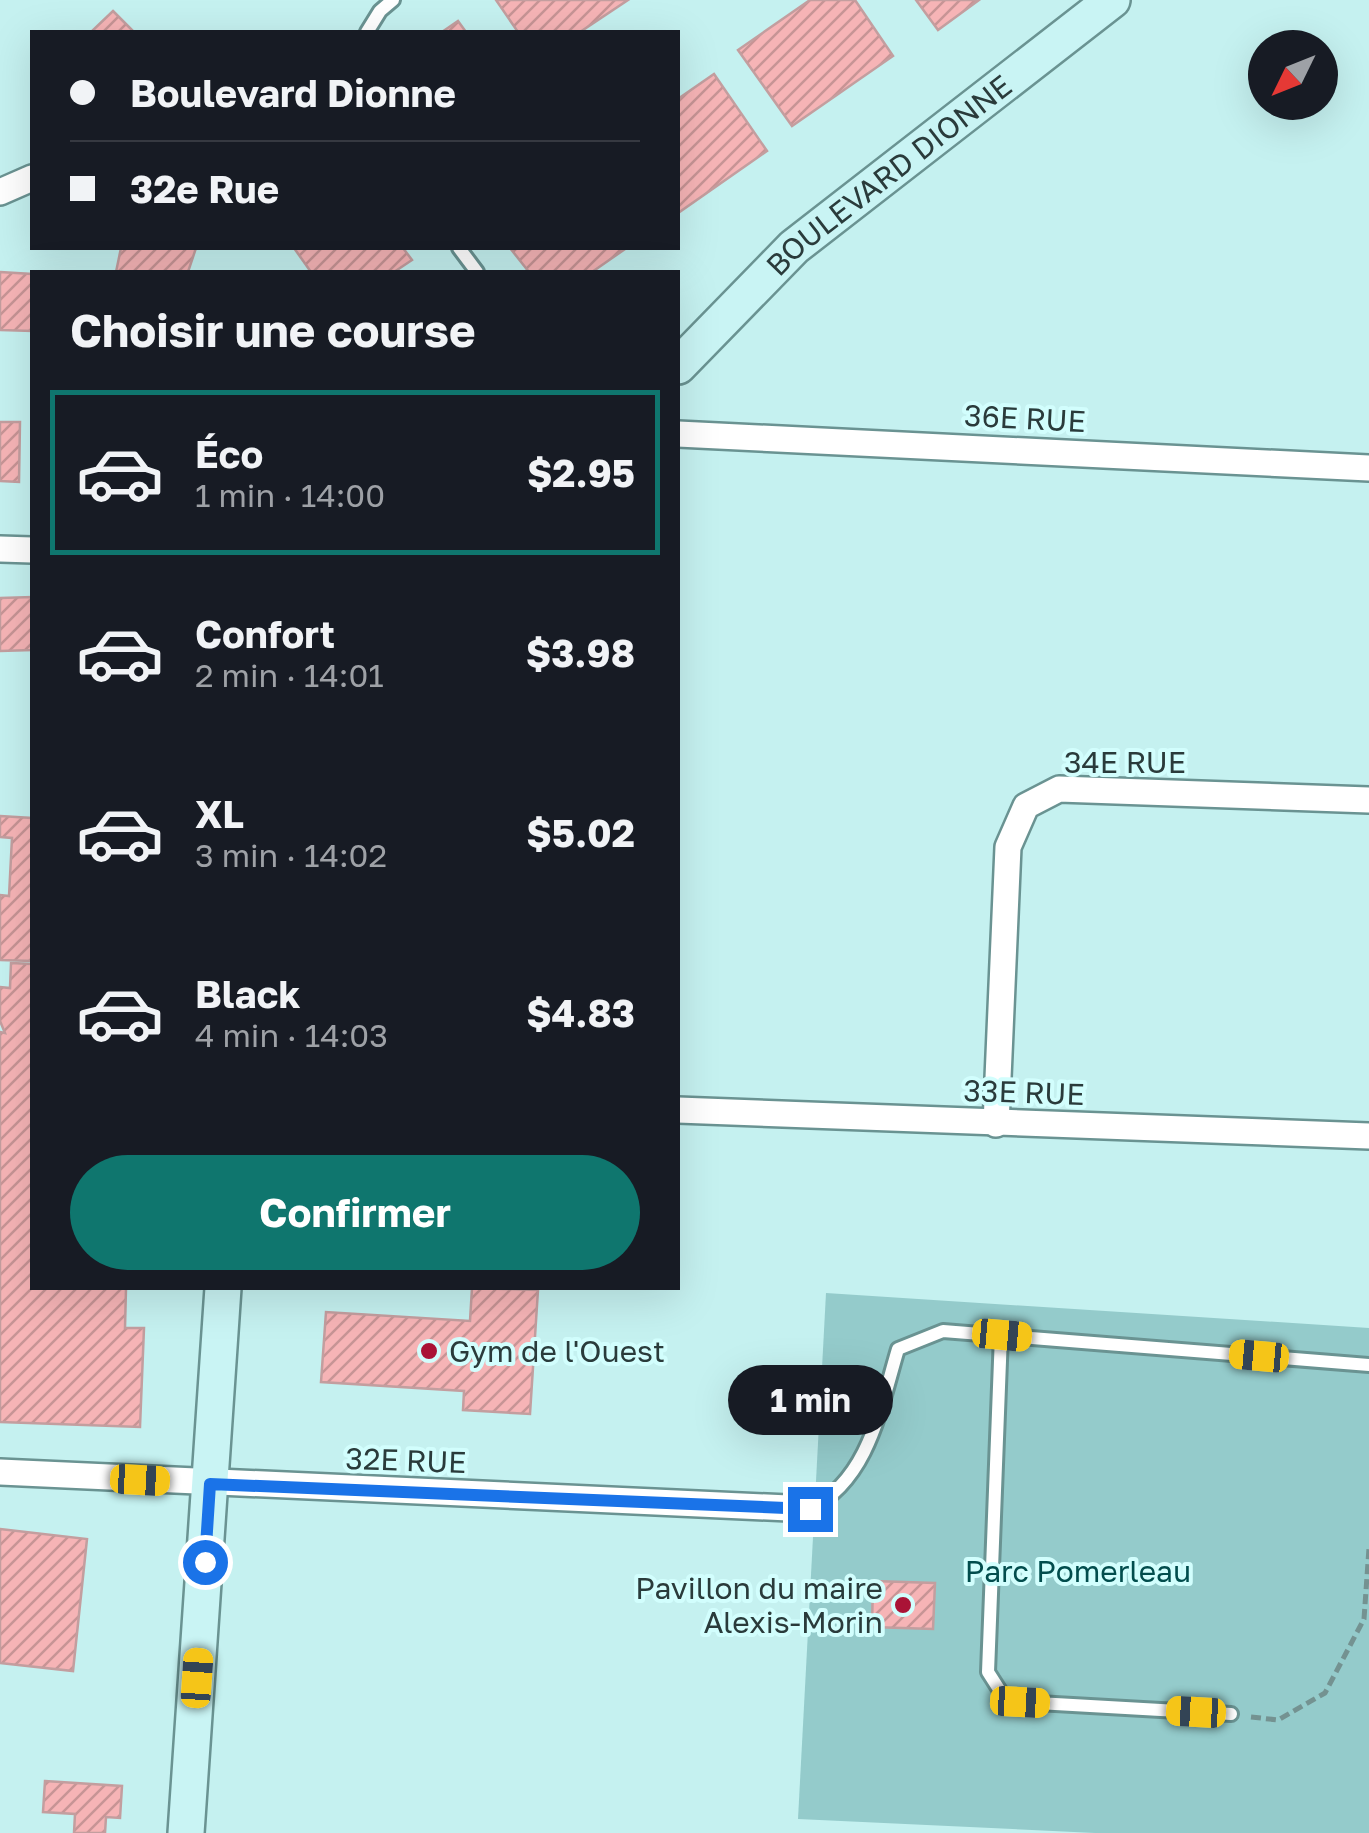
<!DOCTYPE html>
<html lang="fr">
<head>
<meta charset="utf-8">
<style>
	body { margin:0; font-family:"Golos Text",sans-serif; background:#20242c; color:#f1f3f6; height:100vh; display:flex; flex-direction:column; font-size:38px; white-space:nowrap }
	* { box-sizing:border-box; margin:0 }
	p { font-size:32px; color:#9ea1a6 }
	.icon { flex:none; width:55px; height:55px; fill:none; stroke:currentColor; stroke-width:2; stroke-linecap:round; stroke-linejoin:round }
	.map { position:relative; flex:1; overflow:hidden }
	.drawer { position:absolute; left:30px; top:270px; width:650px; height:1020px; display:flex; flex-direction:column; background:#171b24; border-radius:0px; box-shadow:0 10px 40px #0002 }
	.drawer>* { flex:none }
	.guide { position:absolute; left:30px; top:30px; width:650px; height:220px; border-radius:0px; box-shadow:0 10px 40px #0002; display:grid; align-content:center; height:220px; padding:0 40px; background:#171b24 }
	.needle { width:65px; rotate:227deg }
	.tools { position:absolute; left:1248px; top:30px; display:grid; gap:20px }
	.tools a { display:grid; place-items:center; width:90px; height:90px; border-radius:50%; background:#171b24; box-shadow:0 10px 40px #0002; font-size:50px }
	.end { position:absolute; width:45px; height:45px; margin:-22px; border:12px solid #1a73e8; background:#fff; box-shadow:0 0 0 5px #fff }
	.from { border-radius:50% }
	.bubble { position:absolute; height:70px; border-radius:35px; background:#171b24; box-shadow:0 10px 40px #0002; font-size:32px; font-weight:700; line-height:70px; text-align:center }
	.car { position:absolute; width:30px; height:60px; margin:-30px -15px; border-radius:12px; box-shadow:0 0 8px 2px #0007; background:linear-gradient(#f5c518 24%,#345 0 40%,#f5c518 0 76%,#345 0 86%,#f5c518 0) }
	.guide b { display:flex; align-items:center; gap:35px; height:95px; font-size:38px }
	.guide b+b { border-top:2px solid #363941 }
	.guide i { width:25px; height:25px; background:#f1f3f6 }
	ul { padding:0; list-style:none }
	li { display:flex; align-items:center; gap:30px; height:165px; margin:0 20px 15px; padding:0 20px; border:5px solid transparent; border-radius:0px }
	li div { flex:1 }
	li b { display:block; font-size:38px }
	li em { font-style:normal; font-weight:700 }
	li.active { border-color:#0f766e }
	li>.icon { width:90px; height:90px; stroke-width:1.5 }
	h2 { padding:0 40px; font-size:45px; line-height:120px }
	.button { display:flex; gap:20px; margin-top:auto; padding:20px 40px }
	.button a { flex:1; height:115px; border-radius:60px; background:#0f766e; color:#fff; font-size:40px; font-weight:700; line-height:115px; text-align:center }
	.map>svg:first-child { display:block }
</style>
</head>
<body>
<div class="map">
<svg width="1369" height="1833" viewBox="0 0 1369 1833">
	<defs>
		<pattern id="building-hatch" width="6" height="6" patternUnits="userSpaceOnUse" patternTransform="scale(2.5)"><rect width="6" height="6" fill="#f6b4b6"/><path d="M-1 1l2-2M0 6l6-6M5 7l2-2" fill="none" stroke="#c79495"/></pattern>
	</defs>
	<rect width="100%" height="100%" fill="#c5f1f0"/>
	<polygon fill="#94cbcb" points="826,1293 1369,1328 1369,1833 1095,1833 798,1819"/>
	<g fill="url(#building-hatch)" stroke="#c39e9f" stroke-width="2.5">
		<polygon points="496,0 628,0 580,32 518,32"/>
		<polygon points="810,0 855,0 893,56 792,126 738,50"/>
		<polygon points="916,0 979,0 938,30"/>
		<polygon points="113,11 134,32 91,32"/>
		<polygon points="458,21 466,32 442,32"/>
		<polygon points="714,74 767,151 678,213 678,99"/>
		<polygon points="121,248 196,248 188,272 116,272"/>
		<polygon points="294,248 403,248 412,260 394,272 311,272"/>
		<polygon points="510,248 624,248 625,249 592,272 529,272"/>
		<polygon points="0,272 32,274 32,331 0,330"/>
		<polygon points="0,422 20,422 19,482 0,481"/>
		<polygon points="32,597 32,650 0,651 0,598"/>
		<polygon points="0,816 32,818 32,961 0,960 0,895 9,896 12,838 0,837"/>
		<polygon points="11,963 32,964 32,1288 126,1288 125,1328 144,1328 140,1427 0,1422 0,1032 5,1033 0,1021 0,987 10,988"/>
		<polygon points="472,1288 538,1290 530,1414 463,1410 464,1391 321,1382 326,1312 470,1321"/>
		<polygon points="0,1529 87,1539 73,1671 0,1663"/>
		<polygon points="873,1581 935,1583 933,1629 872,1627"/>
		<polygon points="45,1781 122,1786 120,1818 106,1817 105,1833 74,1833 75,1814 43,1812"/>
	</g>
	<g fill="none" stroke-linecap="round" stroke-linejoin="round">
		<defs>
			<g id="lane">
				<polyline points="367,32 380,11 393,0"/>
				<polyline points="459,248 477,272"/>
				<polyline points="1001,1335 988,1672 1002,1694 1020,1702 1231,1714"/>
				<path d="M810,1509c59,-30 70,-100 88,-160l45,-18 426,34"/>
			</g>
			<g id="street">
				<polyline points="0,192 32,178"/>
				<polyline points="678,434 1369,468"/>
				<polyline points="0,549 32,550"/>
				<polyline points="678,1110 1369,1136"/>
				<polyline points="996,1124 1008,847 1026,806 1059,789 1369,800"/>
				<polyline points="0,1472 810,1509"/>
			</g>
			<g id="secondary">
				<path id="s1" d="M678,366l116,-119 318,-247"/>
				<polyline points="186,1833 223,1288"/>
			</g>
		</defs>
		<use href="#lane" stroke="#6a9392" stroke-width="18"/>
		<use href="#street" stroke="#6a9392" stroke-width="30"/>
		<use href="#secondary" stroke="#6a9392" stroke-width="40"/>
		<polyline stroke="#749291" stroke-width="5" stroke-dasharray="10 5" stroke-linecap="butt" points="1251,1717 1278,1720 1325,1693 1364,1619 1369,1548"/>
		<use href="#lane" stroke="#fff" stroke-width="12"/>
		<use href="#street" stroke="#fff" stroke-width="25"/>
		<use href="#secondary" stroke="#c9f4f4" stroke-width="35"/>
	</g>
	<g fill="none" stroke-linecap="round" stroke-linejoin="round">
		<polyline stroke="#1a73e8" stroke-width="12" points="205,1562 210,1484 810,1509"/>
	</g>
	<g fill="#aa1336" stroke="#d2fefd" stroke-width="4">
		<circle cx="429" cy="1351" r="10"/>
		<circle cx="903" cy="1605" r="10"/>
	</g>
	<g text-anchor="middle" dominant-baseline="central" stroke-width="8" stroke-linejoin="round" paint-order="stroke">
		<g font-size="30" fill="#2a3b3b" stroke="#d2fefd">
			<text stroke="none"><textPath href="#s1" startOffset="285">BOULEVARD DIONNE</textPath></text>
			<text transform="translate(1025 418) rotate(3)">36E RUE</text>
			<text x="1125" y="762">34E RUE</text>
			<text transform="translate(1024 1092) rotate(2)">33E RUE</text>
			<text transform="translate(406 1460) rotate(2)">32E RUE</text>
		</g>
		<g font-size="30" fill="#2a3b3b" stroke="#d2fefd" text-anchor="start">
			<text x="449" y="1351">Gym de l'Ouest</text>
			<text x="883" y="1588" text-anchor="end">Pavillon du maire<tspan x="883" dy="34">Alexis-Morin</tspan></text>
		</g>
		<g font-size="30" fill="#024d4d" stroke="#d2fefd">
			<text x="1078" y="1571">Parc Pomerleau</text>
		</g>
	</g>
</svg>
<div class="tools">
<a><svg class="needle" viewBox="-14 -14 28 28"><path d="M0-13l5 13h-10z" fill="#e53935"/><path d="M0 13l5-13h-10z" fill="#9ea1a6"/></svg></a>
</div>
<i class="end from" style="left:205px;top:1562px"></i>
<i class="end" style="left:810px;top:1509px"></i>
<div class="bubble" style="left:728px;top:1365px;width:165px">1 min</div>
<i class="car" style="left:1002px;top:1335px;rotate:95deg"></i>
<i class="car" style="left:1259px;top:1356px;rotate:275deg"></i>
<i class="car" style="left:140px;top:1480px;rotate:93deg"></i>
<i class="car" style="left:197px;top:1678px;rotate:4deg"></i>
<i class="car" style="left:1020px;top:1702px;rotate:93deg"></i>
<i class="car" style="left:1196px;top:1712px;rotate:273deg"></i>
<div class="guide">
<b><i class="from"></i>Boulevard Dionne</b>
<b><i></i>32e Rue</b>
</div>
<section class="drawer">
<h2>Choisir une course</h2>
<ul>
<li class="active"><svg class="icon" aria-label="car" viewBox="0 0 24 24"><path d="M5 17H2v-5l4-1 3-4h7l3 4 3 1v5h-3M9 17h6M6 11h13"/><circle cx="7" cy="17" r="2"/><circle cx="17" cy="17" r="2"/></svg><div><b>Éco</b><p>1 min · 14:00</p></div><em>$2.95</em></li>
<li><svg class="icon" aria-label="car" viewBox="0 0 24 24"><path d="M5 17H2v-5l4-1 3-4h7l3 4 3 1v5h-3M9 17h6M6 11h13"/><circle cx="7" cy="17" r="2"/><circle cx="17" cy="17" r="2"/></svg><div><b>Confort</b><p>2 min · 14:01</p></div><em>$3.98</em></li>
<li><svg class="icon" aria-label="car" viewBox="0 0 24 24"><path d="M5 17H2v-5l4-1 3-4h7l3 4 3 1v5h-3M9 17h6M6 11h13"/><circle cx="7" cy="17" r="2"/><circle cx="17" cy="17" r="2"/></svg><div><b>XL</b><p>3 min · 14:02</p></div><em>$5.02</em></li>
<li><svg class="icon" aria-label="car" viewBox="0 0 24 24"><path d="M5 17H2v-5l4-1 3-4h7l3 4 3 1v5h-3M9 17h6M6 11h13"/><circle cx="7" cy="17" r="2"/><circle cx="17" cy="17" r="2"/></svg><div><b>Black</b><p>4 min · 14:03</p></div><em>$4.83</em></li>
</ul>
<div class="button"><a>Confirmer</a></div>
</section>
</div>
</body>
</html>
